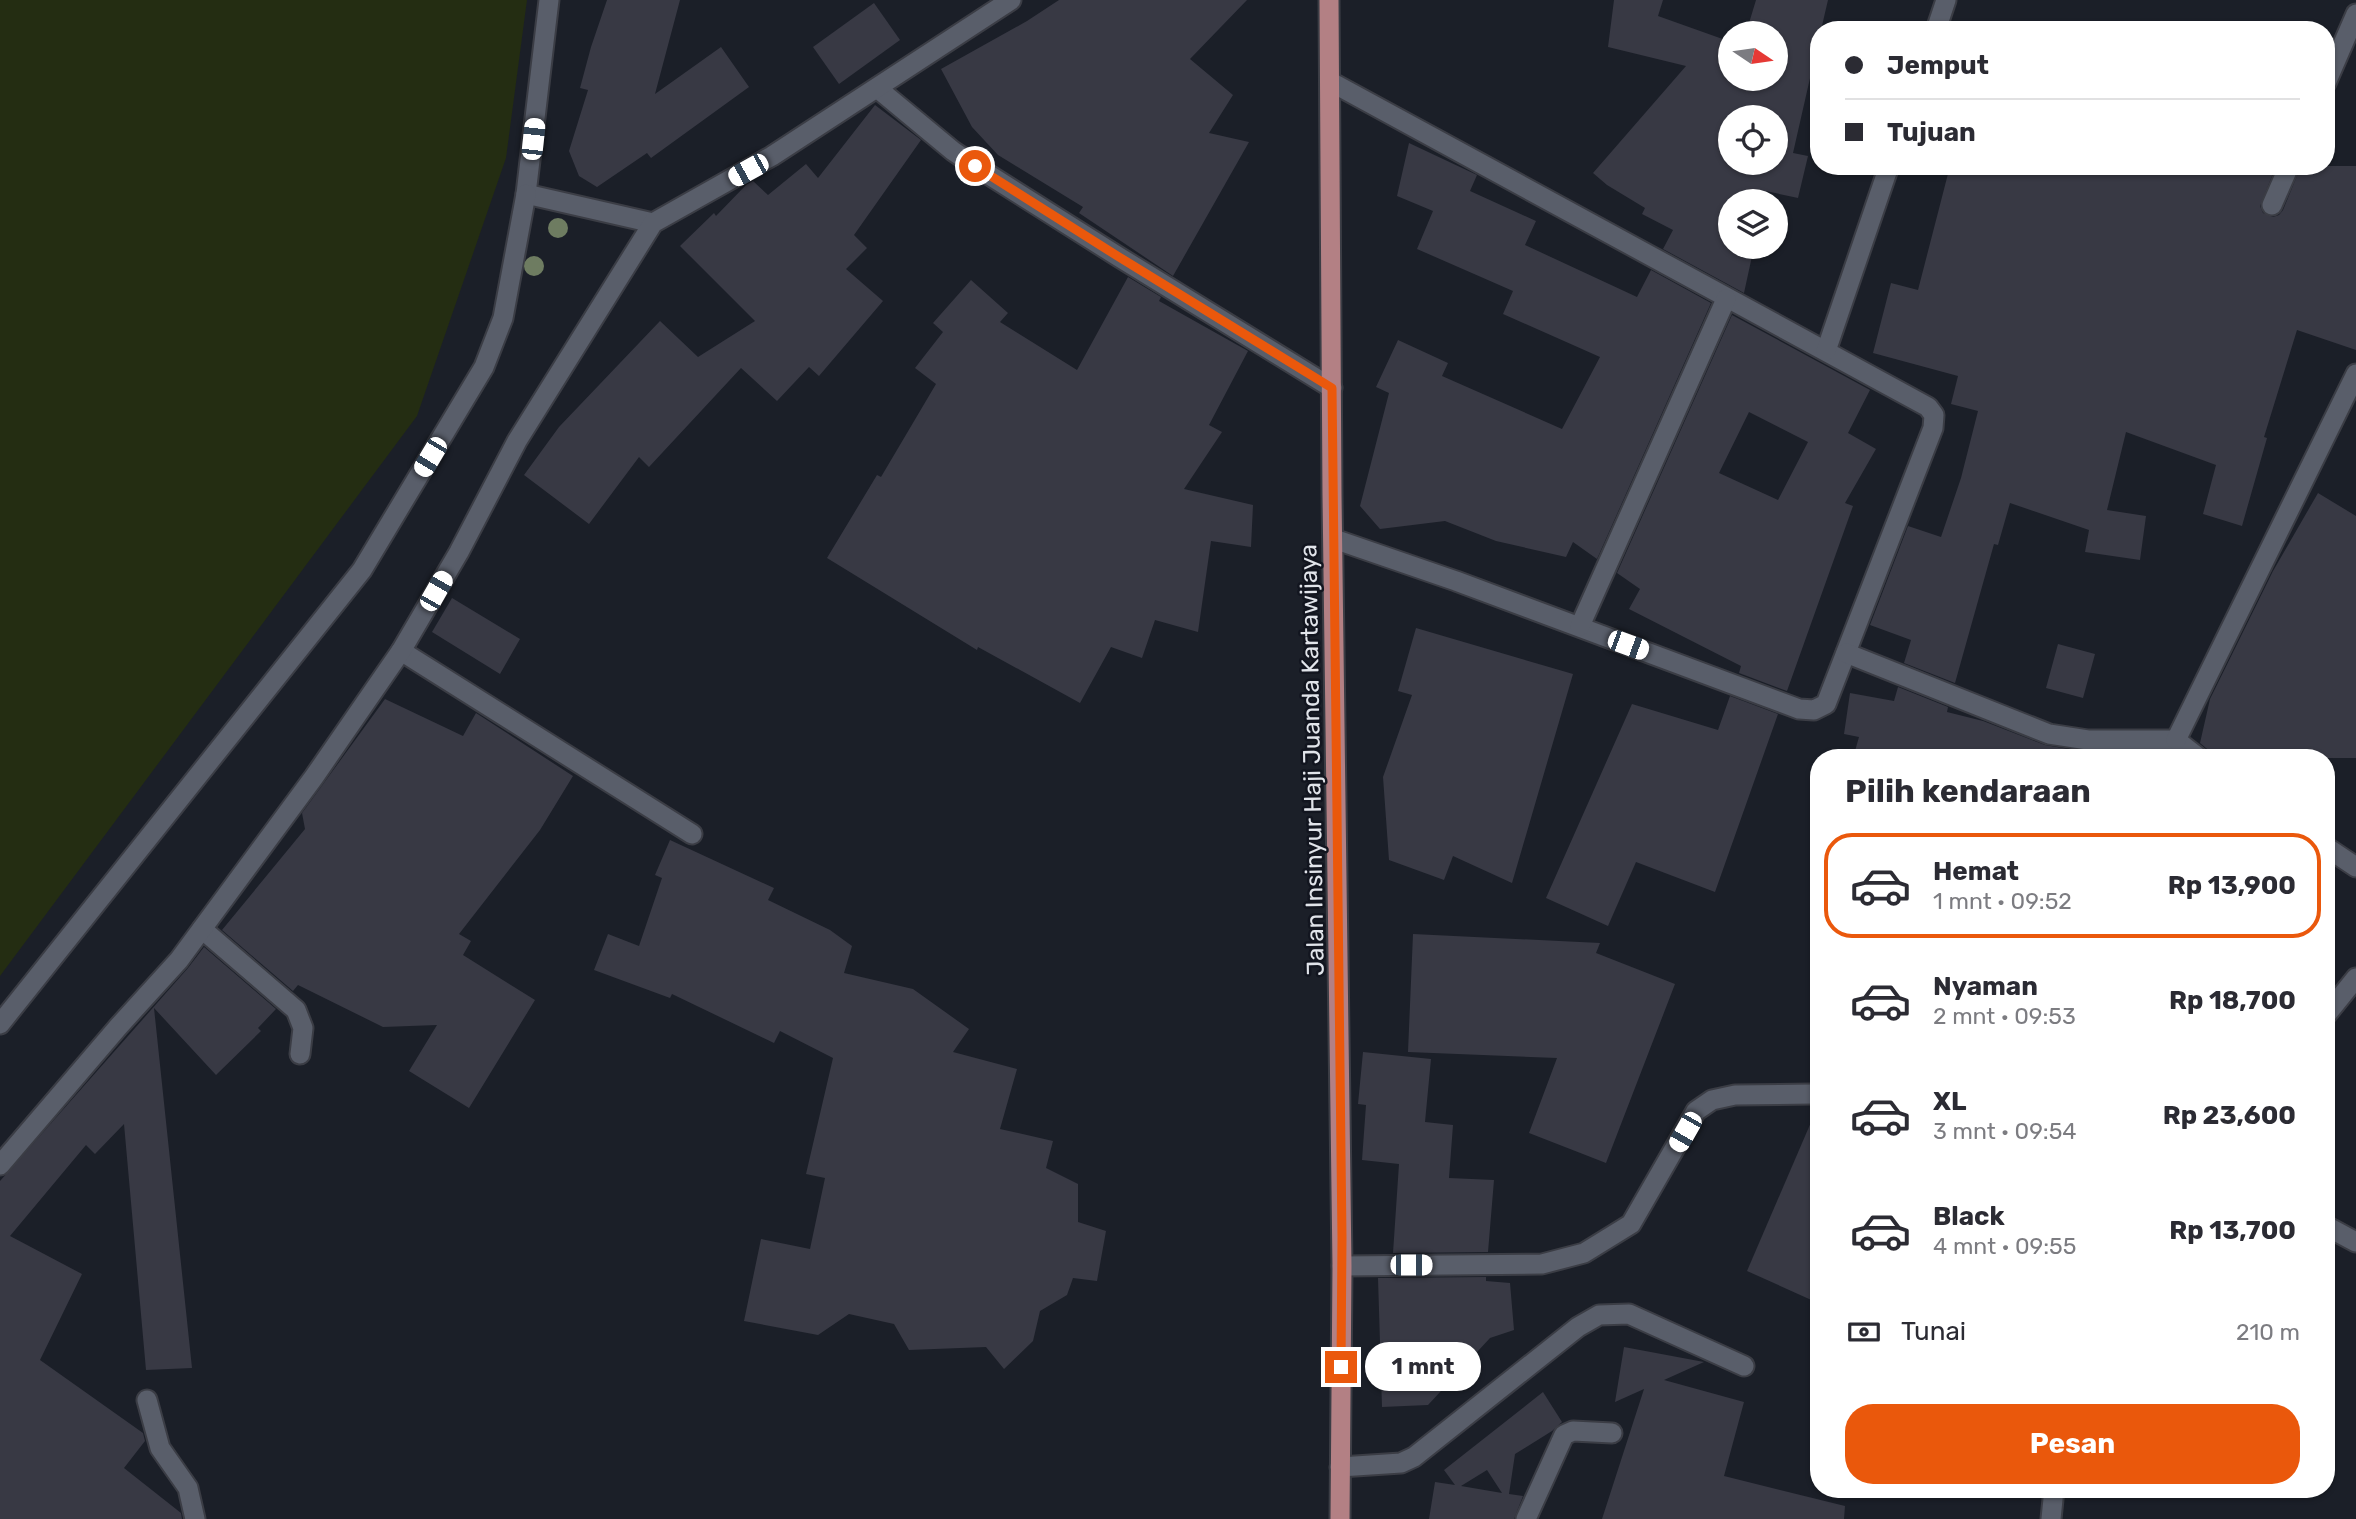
<!DOCTYPE html>
<html lang="id">
<head>
<meta charset="utf-8">
<style>
	body { margin:0; font-family:Rubik,sans-serif; background:#f7f7f7; color:#2b2b33; height:100vh; display:flex; flex-direction:column; font-size:26px; white-space:nowrap }
	* { box-sizing:border-box; margin:0 }
	p { font-size:23px; color:#7c7c81 }
	.icon { flex:none; width:38px; height:38px; fill:none; stroke:currentColor; stroke-width:2; stroke-linecap:round; stroke-linejoin:round }
	.map { position:relative; flex:1; overflow:hidden }
	.sheet { position:absolute; left:1810px; top:749px; width:525px; height:749px; display:flex; flex-direction:column; background:#fff; border-radius:28px; box-shadow:0 2px 5px #0004 }
	.sheet>* { flex:none }
	.hud { position:absolute; left:1810px; top:21px; width:525px; height:154px; border-radius:28px; box-shadow:0 2px 5px #0004; display:grid; align-content:center; height:154px; padding:0 35px; background:#fff }
	.needle { width:46px; rotate:103deg }
	.fabs { position:absolute; left:1718px; top:21px; display:grid; gap:14px }
	.fabs a { display:grid; place-items:center; width:70px; height:70px; border-radius:50%; background:#fff; box-shadow:0 2px 5px #0004; font-size:35px }
	.end { position:absolute; width:32px; height:32px; margin:-16px; border:9px solid #ea580c; background:#fff; box-shadow:0 0 0 4px #fff }
	.from { border-radius:50% }
	.bubble { position:absolute; height:49px; border-radius:24px; background:#fff; box-shadow:0 2px 5px #0004; font-size:23px; font-weight:700; line-height:49px; text-align:center }
	.car { position:absolute; width:21px; height:42px; margin:-21px -10px; border-radius:9px; box-shadow:0 0 5px 2px #0007; background:linear-gradient(#fff 24%,#345 0 40%,#fff 0 76%,#345 0 86%,#fff 0) }
	.hud b { display:flex; align-items:center; gap:24px; height:66px; font-size:26px }
	.hud b+b { border-top:2px solid #e1e1e2 }
	.hud i { width:18px; height:18px; background:#2b2b33 }
	ul { padding:0; list-style:none }
	li { display:flex; align-items:center; gap:21px; height:105px; margin:0 14px 10px; padding:0 21px; border:4px solid transparent; border-radius:28px }
	li div { flex:1 }
	li b { display:block; font-size:26px }
	li em { font-style:normal; font-weight:700 }
	li.selected { border-color:#ea580c }
	li>.icon { width:63px; height:63px; stroke-width:1.5 }
	h2 { padding:0 35px; font-size:32px; line-height:84px }
	.pay { display:flex; align-items:center; gap:18px; height:77px; padding:0 35px; font-size:26px }
	.pay p { margin-inline-start:auto }
	.button { display:flex; gap:14px; margin-top:auto; padding:14px 35px }
	.button a { flex:1; height:80px; border-radius:28px; background:#ea580c; color:#fff; font-size:28px; font-weight:700; line-height:80px; text-align:center }
	.map>svg:first-child { display:block }
</style>
</head>
<body>
<div class="map">
<svg width="2356" height="1519" viewBox="0 0 2356 1519">
	<rect width="100%" height="100%" fill="#1b1f28"/>
	<polygon fill="#242d12" points="0,0 527,0 506,158 417,416 0,976"/>
	<g fill="#383944" fill-rule="evenodd">
		<polygon points="607,0 680,0 655,94 721,47 749,87 651,158 647,153 597,187 579,176 569,151 588,90 580,88 591,47"/>
		<polygon points="1059,0 1247,0 1190,59 1233,95 1209,133 1249,142 1173,276 1079,213 1083,207 998,155 972,127 941,69 1027,21"/>
		<path d="M1614,0h49l-5,16 73,26v37h45v-46h-30l10,-33h72l-7,30h-3v13l-25,110 15,3 -10,42 -32,-7 -3,10h-32v46h23l-10,46 -81,-44 10,-19 -31,-16 3,-6 -38,-23 -14,-12 93,-107 -78,-19zM1731,117h45v46h-45z"/>
		<polygon points="874,3 900,40 839,84 813,47"/>
		<polygon points="875,105 921,140 854,235 867,248 846,269 883,301 819,376 809,367 777,401 741,368 649,467 639,457 589,524 524,475 559,427 660,321 698,357 755,321 680,246 714,213 716,216 746,185 753,181 768,195 806,164 818,178"/>
		<polygon points="1409,143 1477,175 1470,191 1536,221 1525,245 1637,297 1651,270 1711,303 1597,559 1573,542 1566,557 1496,541 1445,521 1380,529 1360,506 1389,393 1376,387 1398,340 1448,363 1442,376 1562,429 1600,357 1503,314 1513,291 1417,249 1433,211 1397,196"/>
		<polygon points="1950,166 2276,166 2260,206 2263,213 2273,217 2279,215 2283,210 2301,166 2356,166 2356,350 2297,330 2264,437 2267,438 2242,526 2203,514 2216,465 2126,432 2107,510 2146,516 2140,560 2085,552 2089,530 2010,503 1998,545 1994,544 1955,683 1904,663 1911,640 1870,625 1908,526 1941,537 1961,478 1978,411 1951,404 1958,376 1873,353 1891,283 1918,290"/>
		<polygon points="1128,277 1161,297 1159,301 1248,351 1209,425 1222,432 1184,489 1253,505 1251,547 1211,541 1198,632 1155,620 1142,658 1111,647 1080,703 978,647 977,650 827,558 877,475 881,477 936,384 915,368 943,332 933,323 971,280 1008,313 1000,322 1077,370"/>
		<path d="M1732,315l138,75 -22,43 28,16 -31,54 8,3 -66,185 -48,-18 2,-7 -112,-57 11,-20 -23,-16zM1749,412l59,30 -30,58 -59,-27z"/>
		<polygon points="2318,493 2356,516 2356,758 2211,758 2207,749 2200,743 2210,699 2273,571"/>
		<polygon points="452,598 520,639 500,674 432,632"/>
		<polygon points="1416,628 1573,674 1512,883 1453,856 1444,880 1389,860 1383,777 1412,695 1398,691"/>
		<polygon points="2058,644 2095,654 2083,698 2046,688"/>
		<polygon points="1898,687 1948,707 1947,712 1983,721 2045,745 2080,751 2079,758 1853,758 1859,737 1844,734 1850,693 1894,701"/>
		<polygon points="1730,696 1778,714 1715,892 1636,862 1608,926 1546,898 1632,704 1718,730"/>
		<polygon points="385,699 463,736 476,713 573,776 540,830 459,934 471,941 463,955 535,1000 469,1108 409,1071 437,1025 383,1027 298,985 293,991 222,930 305,829 302,813"/>
		<polygon points="670,840 774,888 768,900 830,930 852,946 844,973 913,989 969,1029 953,1052 1017,1069 1000,1129 1053,1141 1046,1168 1078,1184 1078,1222 1106,1231 1097,1281 1073,1278 1067,1295 1040,1311 1033,1341 1004,1369 986,1347 909,1350 894,1324 849,1314 818,1335 744,1321 761,1239 810,1249 825,1178 806,1174 833,1058 780,1031 774,1043 672,994 670,998 594,970 608,934 639,946 662,878 655,875"/>
		<polygon points="1413,934 1600,943 1596,953 1675,984 1606,1163 1529,1133 1557,1058 1408,1052"/>
		<polygon points="204,947 276,1009 258,1028 261,1031 216,1075 154,1008 192,1368 146,1370 124,1124 95,1154 86,1145 10,1236 82,1274 40,1360 143,1433 145,1441 124,1468 181,1513 182,1519 0,1519 0,1181 188,968"/>
		<polygon points="1363,1052 1431,1059 1425,1122 1453,1125 1449,1178 1494,1180 1488,1252 1393,1253 1399,1164 1362,1160 1366,1105 1358,1104"/>
		<polygon points="1818,1106 1818,1303 1747,1271"/>
		<polygon points="1486,1277 1486,1281 1510,1283 1514,1330 1490,1338 1428,1405 1382,1407 1378,1278"/>
		<polygon points="1624,1347 1704,1362 1664,1380 1744,1402 1724,1476 1845,1506 1844,1519 1602,1519 1644,1389 1615,1402"/>
		<path d="M1543,1392l19,30 -10,9 -37,23 -6,40 14,2 -9,23h-85l6,-37 20,3 -11,-15zM1487,1470l15,23 -41,-7z"/>
	</g>
	<g fill="none" stroke-linecap="round" stroke-linejoin="round">
		<defs>
			<g id="service">
				<polyline points="1342,1266 1542,1264 1584,1253 1631,1224 1696,1111 1712,1100 1735,1095 1812,1094"/>
				<polyline points="147,1400 160,1448 188,1488 195,1519"/>
				<polyline points="1340,1467 1401,1463 1414,1457 1578,1327 1599,1315 1629,1314 1744,1366"/>
				<polyline points="1526,1519 1564,1435 1573,1431 1612,1433"/>
			</g>
			<g id="minor">
				<polyline points="549,0 526,194 653,223"/>
				<polyline points="1936,30 1946,0"/>
				<polyline points="1331,82 1928,407 1934,415 1933,428 1826,704 1814,710 1799,709 1456,581 1334,539"/>
				<polyline points="2326,83 2356,14"/>
				<polyline points="877,88 953,151 975,166 1119,257 1332,388"/>
				<polyline points="2272,205 2289,166"/>
				<polyline points="1826,351 1889,166"/>
				<polyline points="1580,626 1726,299"/>
				<polyline points="401,651 692,834"/>
				<polyline points="1846,653 2049,734 2088,740 2176,740 2199,758"/>
				<polyline points="2176,740 2356,374"/>
				<polyline points="2326,847 2356,867"/>
				<polyline points="202,929 296,1010 303,1028 300,1054"/>
				<polyline points="2326,1015 2356,978"/>
				<polyline points="0,1024 362,570 484,367 503,318 526,194"/>
				<polyline points="0,1165 119,1026 179,960 314,777 401,651 459,552 517,441 653,223 772,156 1011,0"/>
				<polyline points="2326,1226 2356,1242"/>
				<polyline points="2051,1519 2054,1489"/>
			</g>
			<polyline id="primary" points="1329,0 1332,495 1342,1266 1340,1519"/>
		</defs>
		<use href="#service" stroke="#3b3d45" stroke-width="23"/>
		<use href="#minor" stroke="#3b3d45" stroke-width="23"/>
		<use href="#primary" stroke="#3b3d45" stroke-width="23"/>
		<use href="#service" stroke="#595e6a" stroke-width="19"/>
		<use href="#minor" stroke="#595e6a" stroke-width="19"/>
		<use href="#primary" stroke="#b38084" stroke-width="19"/>
	</g>
	<g fill="#6e7c61">
		<circle cx="558" cy="228" r="10"/>
		<circle cx="534" cy="266" r="10"/>
	</g>
	<g fill="none" stroke-linecap="round" stroke-linejoin="round">
		<polyline stroke="#ea580c" stroke-width="9" points="975,166 1119,257 1332,388 1342,1238 1341,1367"/>
	</g>
	<g text-anchor="middle" dominant-baseline="central" stroke-width="5" stroke-linejoin="round" paint-order="stroke">
		<g font-size="24" fill="#e1e4ea" stroke="#12151f">
			<text transform="translate(1312 760) rotate(-91)">Jalan Insinyur Haji Juanda Kartawijaya</text>
		</g>
	</g>
</svg>
<div class="fabs">
<a><svg class="needle" viewBox="-14 -14 28 28"><path d="M0-13l5 13h-10z" fill="#e53935"/><path d="M0 13l5-13h-10z" fill="#7c7c81"/></svg></a>
<a><svg class="icon" aria-label="locate" viewBox="0 0 24 24"><circle cx="12" cy="12" r="6"/><path d="M12 2v4M12 18v4M2 12h4M18 12h4"/></svg></a>
<a><svg class="icon" aria-label="layers" viewBox="0 0 24 24"><path d="M12 4l9 5-9 5-9-5zM3 14l9 5 9-5"/></svg></a>
</div>
<i class="end from" style="left:975px;top:166px"></i>
<i class="end" style="left:1341px;top:1367px"></i>
<div class="bubble" style="left:1365px;top:1342px;width:116px">1 mnt</div>
<i class="car" style="left:533px;top:139px;rotate:6deg"></i>
<i class="car" style="left:748px;top:170px;rotate:241deg"></i>
<i class="car" style="left:430px;top:457px;rotate:211deg"></i>
<i class="car" style="left:436px;top:591px;rotate:30deg"></i>
<i class="car" style="left:1628px;top:645px;rotate:110deg"></i>
<i class="car" style="left:1685px;top:1132px;rotate:210deg"></i>
<i class="car" style="left:1411px;top:1265px;rotate:90deg"></i>
<div class="hud">
<b><i class="from"></i>Jemput</b>
<b><i></i>Tujuan</b>
</div>
<section class="sheet">
<h2>Pilih kendaraan</h2>
<ul>
<li class="selected"><svg class="icon" aria-label="car" viewBox="0 0 24 24"><path d="M5 17H2v-5l4-1 3-4h7l3 4 3 1v5h-3M9 17h6M6 11h13"/><circle cx="7" cy="17" r="2"/><circle cx="17" cy="17" r="2"/></svg><div><b>Hemat</b><p>1 mnt · 09:52</p></div><em>Rp 13,900</em></li>
<li><svg class="icon" aria-label="car" viewBox="0 0 24 24"><path d="M5 17H2v-5l4-1 3-4h7l3 4 3 1v5h-3M9 17h6M6 11h13"/><circle cx="7" cy="17" r="2"/><circle cx="17" cy="17" r="2"/></svg><div><b>Nyaman</b><p>2 mnt · 09:53</p></div><em>Rp 18,700</em></li>
<li><svg class="icon" aria-label="car" viewBox="0 0 24 24"><path d="M5 17H2v-5l4-1 3-4h7l3 4 3 1v5h-3M9 17h6M6 11h13"/><circle cx="7" cy="17" r="2"/><circle cx="17" cy="17" r="2"/></svg><div><b>XL</b><p>3 mnt · 09:54</p></div><em>Rp 23,600</em></li>
<li><svg class="icon" aria-label="car" viewBox="0 0 24 24"><path d="M5 17H2v-5l4-1 3-4h7l3 4 3 1v5h-3M9 17h6M6 11h13"/><circle cx="7" cy="17" r="2"/><circle cx="17" cy="17" r="2"/></svg><div><b>Black</b><p>4 mnt · 09:55</p></div><em>Rp 13,700</em></li>
</ul>
<div class="pay"><svg class="icon" aria-label="cash" viewBox="0 0 24 24"><path d="M3 7h18v10H3z"/><circle cx="12" cy="12" r="2"/></svg>Tunai<p>210 m</p></div>
<div class="button"><a>Pesan</a></div>
</section>
</div>
</body>
</html>
